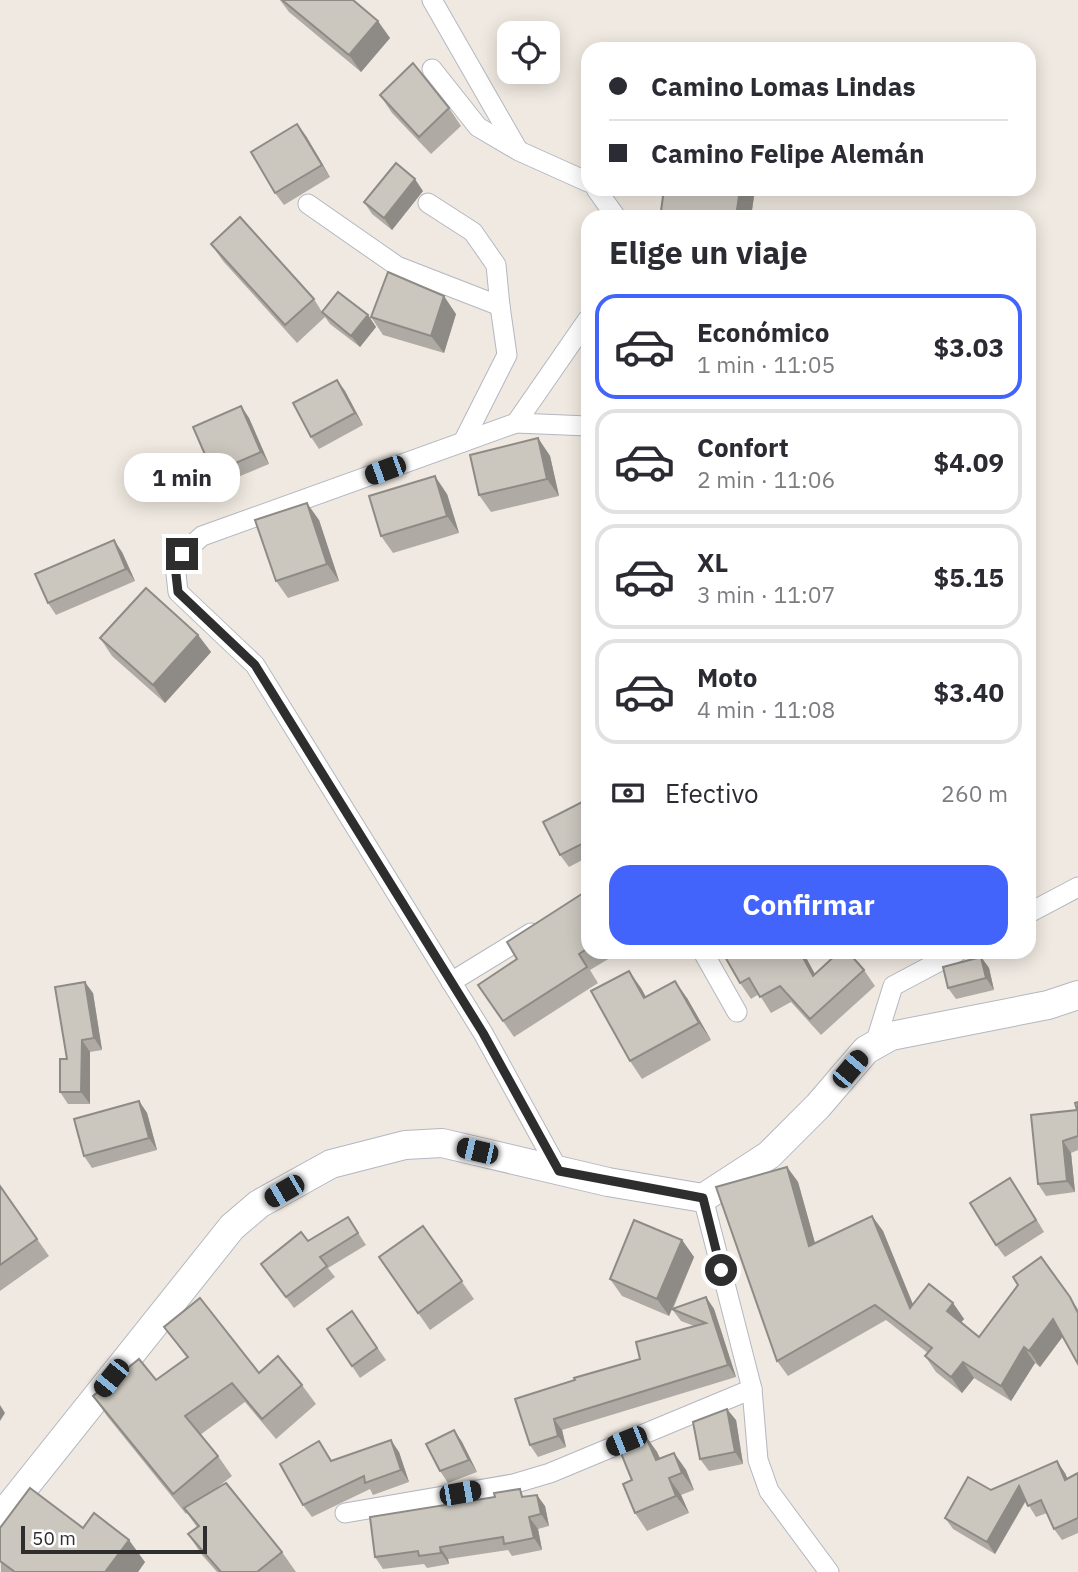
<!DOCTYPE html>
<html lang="es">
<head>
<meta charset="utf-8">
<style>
	body { margin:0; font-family:"IBM Plex Sans",sans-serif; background:#f2f2f3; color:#2b2b33; height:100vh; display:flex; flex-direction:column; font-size:26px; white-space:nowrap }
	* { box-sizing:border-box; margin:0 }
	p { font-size:23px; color:#7c7c81 }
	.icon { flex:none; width:38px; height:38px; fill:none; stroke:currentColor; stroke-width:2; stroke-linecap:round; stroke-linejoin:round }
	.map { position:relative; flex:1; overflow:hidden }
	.side { position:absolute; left:581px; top:210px; width:455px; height:749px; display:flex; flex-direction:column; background:#fff; border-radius:21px; box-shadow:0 4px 18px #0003 }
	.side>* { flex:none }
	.hud { position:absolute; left:581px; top:42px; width:455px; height:154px; border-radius:21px; box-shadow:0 4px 18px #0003; display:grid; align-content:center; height:154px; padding:0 28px; background:#fff }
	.buttons { position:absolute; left:497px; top:21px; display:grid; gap:14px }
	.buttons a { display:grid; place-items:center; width:63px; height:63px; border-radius:14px; background:#fff; box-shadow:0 4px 18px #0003; font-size:35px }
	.scale { position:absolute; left:21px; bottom:18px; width:186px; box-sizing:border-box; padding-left:7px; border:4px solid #2e2e2e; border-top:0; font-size:19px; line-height:24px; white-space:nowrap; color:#2e2e2e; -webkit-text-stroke:5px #fff; paint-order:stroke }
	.end { position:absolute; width:32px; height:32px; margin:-16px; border:9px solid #2e2e2e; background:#fff; box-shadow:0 0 0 4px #fff }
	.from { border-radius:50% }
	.bubble { position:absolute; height:49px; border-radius:21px; background:#fff; box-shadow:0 4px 18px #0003; font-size:23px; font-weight:700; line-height:49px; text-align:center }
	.car { position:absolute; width:21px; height:42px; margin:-21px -10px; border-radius:9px; box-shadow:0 0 5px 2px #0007; background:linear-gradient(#222 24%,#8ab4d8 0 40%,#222 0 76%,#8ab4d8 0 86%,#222 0) }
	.hud b { display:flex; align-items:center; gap:24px; height:66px; font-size:26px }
	.hud b+b { border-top:2px solid #e1e1e2 }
	.hud i { width:18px; height:18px; background:#2b2b33 }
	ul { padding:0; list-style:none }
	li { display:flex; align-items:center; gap:21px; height:105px; margin:0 14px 10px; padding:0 14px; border:4px solid #e1e1e2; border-radius:21px }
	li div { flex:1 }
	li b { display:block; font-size:26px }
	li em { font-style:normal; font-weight:700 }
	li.active { border-color:#4264fb }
	li>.icon { width:63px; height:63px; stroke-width:1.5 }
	h2 { padding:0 28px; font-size:32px; line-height:84px }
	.pay { display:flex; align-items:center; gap:18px; height:77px; padding:0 28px; font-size:26px }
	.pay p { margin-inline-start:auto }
	.primary-button { display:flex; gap:14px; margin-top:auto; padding:14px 28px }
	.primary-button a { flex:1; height:80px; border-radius:21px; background:#4264fb; color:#fff; font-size:28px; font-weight:700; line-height:80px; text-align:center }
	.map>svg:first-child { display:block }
</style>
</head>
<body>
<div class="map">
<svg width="1078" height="1572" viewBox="0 0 1078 1572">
	<rect width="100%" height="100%" fill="#efe9e1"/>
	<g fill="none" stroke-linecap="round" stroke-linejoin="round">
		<defs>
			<g id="minor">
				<polyline points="432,0 518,150"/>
				<polyline points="432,69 478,127 519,151 588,182"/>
				<polyline points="596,189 616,217"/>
				<polyline points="428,203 473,232 496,265 500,306"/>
				<polyline points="308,204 397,266 500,306 507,355 463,442"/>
				<polyline points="516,423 588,426"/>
				<polyline points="1029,913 1078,887"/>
				<polyline points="703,952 737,1012"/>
				<polyline points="451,982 531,933"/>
				<polyline points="875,1044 893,986 957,952"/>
				<polyline points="559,1171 483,1033 255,665 178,592 176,574 182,554 202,536 516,423 588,319"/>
				<polyline points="703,1198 752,1389 758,1460 769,1491 829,1572"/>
				<polyline points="345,1513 513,1484 550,1473 752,1389"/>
			</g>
			<polyline id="secondary" points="0,1518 232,1227 259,1204 331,1164 405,1145 442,1143 608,1182 703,1198 769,1155 818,1106 866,1050 891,1036 1048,1005 1078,995"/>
		</defs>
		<use href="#minor" stroke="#b4b7c1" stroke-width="21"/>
		<use href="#secondary" stroke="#b4b7c1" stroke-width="30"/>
		<use href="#minor" stroke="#fff" stroke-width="19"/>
		<use href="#secondary" stroke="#fff" stroke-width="28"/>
	</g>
	<g fill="#afaba4">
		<polygon points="280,0 353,0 390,38 361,72 289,12"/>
		<polygon points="380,95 449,108 461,126 431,154 392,113"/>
		<polygon points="306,136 330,177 284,205 275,193"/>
		<polygon points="664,189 755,189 751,217 665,217 661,211"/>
		<polygon points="423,191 392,230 372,214 364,202"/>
		<polygon points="211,244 314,299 322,312 368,315 376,327 360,347 330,324 325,317 297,343 223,261"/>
		<polygon points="456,314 444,353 383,335 371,317"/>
		<polygon points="337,380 345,391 363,425 319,449 311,437"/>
		<polygon points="241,406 249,418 269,464 221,484 213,473"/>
		<polygon points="538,438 550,456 559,496 491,512 479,495"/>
		<polygon points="447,494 459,533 393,553 381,536"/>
		<polygon points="319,520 339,581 288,598 276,581"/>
		<polygon points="122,552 135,581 56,615 48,603"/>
		<polygon points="198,635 211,652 165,703 112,656 100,638"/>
		<polygon points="588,802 588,857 569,867 560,855"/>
		<polygon points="588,890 588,952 620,952 590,970 598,983 514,1037 478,985 517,959"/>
		<polygon points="730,952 803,952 815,974 864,970 875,986 821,1035 791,1002 771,1013 759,994 751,999 740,983"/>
		<polygon points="981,957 989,968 994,990 956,999 948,988"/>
		<polygon points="641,988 646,997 687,998 711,1040 642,1079 630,1061"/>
		<polygon points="93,993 102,1050 90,1052 90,1104 68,1104 60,1092 67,1059"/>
		<polygon points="139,1101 147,1113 157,1150 92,1168 84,1156"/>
		<polygon points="1078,1102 1078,1150 1071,1153 1075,1192 1046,1196 1038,1184 1077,1110"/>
		<polygon points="787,1167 798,1182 815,1243 872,1216 883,1231 913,1305 953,1303 964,1319 961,1322 979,1337 1041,1257 1078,1309 1078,1364 1062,1337 1040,1367 1035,1363 1011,1401 974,1378 962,1393 936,1372 925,1356 928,1353 886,1320 788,1376 777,1361"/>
		<polygon points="1010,1178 1044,1232 1005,1257 996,1245"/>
		<polygon points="0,1186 49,1256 0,1291"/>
		<polygon points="348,1217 366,1245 328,1268 335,1277 294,1308 261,1264 308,1241"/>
		<polygon points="423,1226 474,1299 430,1330 379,1257"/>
		<polygon points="682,1240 694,1257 673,1309 706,1297 714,1309 736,1377 562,1430 566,1447 538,1457 530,1445 515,1399 640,1359 694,1326 681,1321 672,1309 669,1316 622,1296 610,1279"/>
		<polygon points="352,1311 386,1360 360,1378 327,1329"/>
		<polygon points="164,1327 259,1373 302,1385 316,1404 276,1439 245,1402 200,1435 218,1456 232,1476 214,1490 282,1552 296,1572 217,1572 202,1555 188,1534 197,1527 187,1513 186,1514 107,1416 93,1396 156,1380 187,1358"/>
		<polygon points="736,1420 743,1464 709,1471 700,1459"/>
		<polygon points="454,1430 462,1442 477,1472 448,1483 440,1471"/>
		<polygon points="645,1435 657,1452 660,1458 674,1453 686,1470 694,1490 681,1495 689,1513 647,1531 635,1513 632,1480"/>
		<polygon points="319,1441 332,1461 399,1452 409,1482 373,1495 370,1489 312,1517 303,1505"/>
		<polygon points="1065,1473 1067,1478 1078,1473 1078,1533 1062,1540 1054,1529 1047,1513 1036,1517 1026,1501 995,1554 953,1529 945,1518 991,1490"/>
		<polygon points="526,1497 545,1506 549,1526 538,1529 542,1550 512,1556 508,1550 448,1559 449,1564 427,1568 424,1564 383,1569 375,1557"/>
		<polygon points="0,1528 83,1528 145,1562 138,1572 1,1572"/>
	</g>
	<g fill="#8e8b86">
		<polygon points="378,21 390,38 361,72 349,55"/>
		<polygon points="297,124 306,136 330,177 322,165"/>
		<polygon points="415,179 423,191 392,230 384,218"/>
		<polygon points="740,189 755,189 751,217 736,217"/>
		<polygon points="444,296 456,314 444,353 431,336"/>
		<polygon points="368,315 376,327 360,347 351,336"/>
		<polygon points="337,380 345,391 363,425 355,413"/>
		<polygon points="241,406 249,418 269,464 261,452"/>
		<polygon points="538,438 550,456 559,496 547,479"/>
		<polygon points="435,476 447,494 459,533 447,516"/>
		<polygon points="307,503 319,520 339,581 327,564"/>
		<polygon points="114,540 122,552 135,581 126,569"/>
		<polygon points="198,635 211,652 165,703 153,685"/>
		<polygon points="800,952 803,952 824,991 813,976"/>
		<polygon points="981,957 989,968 994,990 986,978"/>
		<polygon points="629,971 641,988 656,1016 644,998"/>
		<polygon points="675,981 687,998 711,1040 699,1023"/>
		<polygon points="85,982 93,993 102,1050 94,1038"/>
		<polygon points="82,1040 90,1052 90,1104 81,1092"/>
		<polygon points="139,1101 147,1113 157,1150 149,1138"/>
		<polygon points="1063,1141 1071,1153 1075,1192 1067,1181"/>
		<polygon points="787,1167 798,1182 820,1261 809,1246"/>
		<polygon points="1010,1178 1018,1190 1044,1232 1036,1220"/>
		<polygon points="872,1216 883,1231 921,1324 910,1308"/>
		<polygon points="682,1240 694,1257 669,1316 657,1299"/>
		<polygon points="706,1297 714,1309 736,1377 728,1365"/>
		<polygon points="953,1303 964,1319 958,1326 947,1311"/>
		<polygon points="1053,1319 1064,1335 1040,1367 1029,1351"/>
		<polygon points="1024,1347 1035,1363 1011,1401 1001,1386"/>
		<polygon points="963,1362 974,1378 962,1393 951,1377"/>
		<polygon points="0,1405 5,1413 0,1421"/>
		<polygon points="727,1409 736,1420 743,1464 735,1452"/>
		<polygon points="554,1419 562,1430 566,1447 558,1436"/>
		<polygon points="454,1430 462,1442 477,1472 469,1460"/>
		<polygon points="645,1435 657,1452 668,1477 656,1460"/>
		<polygon points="391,1440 399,1452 409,1482 401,1470"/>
		<polygon points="674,1453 686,1470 694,1490 682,1473"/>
		<polygon points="1057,1461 1065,1473 1073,1491 1065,1480"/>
		<polygon points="669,1478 681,1495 689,1513 676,1496"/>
		<polygon points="1019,1486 1027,1498 995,1554 987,1542"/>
		<polygon points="537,1495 545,1506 549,1526 541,1514"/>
		<polygon points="529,1517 538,1529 542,1550 534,1538"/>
		<polygon points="129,1540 145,1562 138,1572 105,1572"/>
		<polygon points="440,1547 448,1559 449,1564 441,1553"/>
	</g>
	<g fill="#cbc7bf" stroke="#8e8b86" stroke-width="2">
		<polygon points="282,0 353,0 378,21 349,55"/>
		<polygon points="413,63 449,108 419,137 380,95"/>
		<polygon points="297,124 322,165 275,193 251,152"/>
		<polygon points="396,163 415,179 384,218 364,202"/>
		<polygon points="664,189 740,189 736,217 702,217 661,211"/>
		<polygon points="240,217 314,299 285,325 211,244"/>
		<polygon points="388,272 444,296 431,336 371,317"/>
		<polygon points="338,292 368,315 351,336 322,312"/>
		<polygon points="337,380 355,413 311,437 293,403"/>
		<polygon points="241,406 261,452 213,473 193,427"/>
		<polygon points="538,438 547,479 479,495 470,455"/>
		<polygon points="435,476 447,516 381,536 369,496"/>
		<polygon points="307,503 327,564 276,581 255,520"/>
		<polygon points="114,540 126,569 48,603 35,574"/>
		<polygon points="146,588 198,635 153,685 100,638"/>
		<polygon points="586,800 588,803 588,841 560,855 543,822"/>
		<polygon points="588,890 588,948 579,954 587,967 503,1021 478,985 517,959 507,942"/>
		<polygon points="730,952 800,952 813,976 839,952 848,952 864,970 810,1019 780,986 760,997 749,978 740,983 724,955"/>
		<polygon points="981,957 986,978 948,988 943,967"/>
		<polygon points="629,971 644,998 675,981 699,1023 630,1061 591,991"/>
		<polygon points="85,982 94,1038 82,1040 81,1092 60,1092 60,1059 67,1059 55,987"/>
		<polygon points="139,1101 149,1138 84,1156 74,1119"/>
		<polygon points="1078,1102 1078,1136 1063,1141 1067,1181 1038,1184 1031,1115 1077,1110 1075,1103"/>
		<polygon points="787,1167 809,1246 872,1216 910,1308 929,1284 953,1303 947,1311 979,1337 1018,1285 1013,1277 1041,1257 1070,1297 1078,1313 1078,1364 1053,1319 1029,1351 1024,1347 1001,1386 963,1362 951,1377 925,1356 932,1348 875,1305 777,1361 716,1187"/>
		<polygon points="1010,1178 1036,1220 996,1245 970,1203"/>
		<polygon points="0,1186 37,1239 0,1265"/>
		<polygon points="348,1217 358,1233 320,1257 327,1266 286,1297 261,1264 301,1232 308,1241"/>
		<polygon points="634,1220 682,1240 657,1299 610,1279"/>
		<polygon points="423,1226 462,1281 418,1313 379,1257"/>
		<polygon points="706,1297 728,1365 554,1419 558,1436 530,1445 515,1399 575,1380 574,1378 640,1359 636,1342 706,1323 672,1309"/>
		<polygon points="200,1298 259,1373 278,1356 302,1385 262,1419 232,1383 185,1416 218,1456 173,1494 93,1396 139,1359 156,1380 188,1357 164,1327"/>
		<polygon points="352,1311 377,1348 352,1366 327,1329"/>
		<polygon points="727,1409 735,1452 700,1459 693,1422"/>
		<polygon points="454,1430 469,1460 440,1471 426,1444"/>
		<polygon points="645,1435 656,1460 674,1453 682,1473 669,1478 676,1496 635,1513 623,1484 632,1480 618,1446"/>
		<polygon points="391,1440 401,1470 365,1483 364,1476 303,1505 280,1464 319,1441 331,1461"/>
		<polygon points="1057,1461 1065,1480 1078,1473 1078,1518 1054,1529 1041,1500 1028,1506 1019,1486 987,1542 945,1518 968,1477 991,1490"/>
		<polygon points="226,1483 282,1552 257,1572 221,1572 188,1534 199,1526 184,1508"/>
		<polygon points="30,1488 83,1528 94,1513 129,1540 105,1572 15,1572 0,1561 0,1528"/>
		<polygon points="520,1489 522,1497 537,1495 541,1514 529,1517 534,1538 504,1544 503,1537 440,1547 441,1553 419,1556 418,1551 375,1557 370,1517 495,1497 494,1493"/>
	</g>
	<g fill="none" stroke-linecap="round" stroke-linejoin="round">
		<polyline stroke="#2e2e2e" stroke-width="9" points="182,554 176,574 178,592 255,665 483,1033 559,1171 703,1198 721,1270"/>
	</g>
</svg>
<div class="buttons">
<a><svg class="icon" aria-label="locate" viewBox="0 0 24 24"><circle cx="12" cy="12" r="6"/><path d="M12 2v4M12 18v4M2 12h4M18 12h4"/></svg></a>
</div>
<div class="scale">50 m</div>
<i class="end from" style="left:721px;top:1270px"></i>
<i class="end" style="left:182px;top:554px"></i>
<div class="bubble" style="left:124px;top:453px;width:116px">1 min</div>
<i class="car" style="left:385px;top:470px;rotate:250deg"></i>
<i class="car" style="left:850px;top:1069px;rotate:40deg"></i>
<i class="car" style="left:477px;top:1151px;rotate:283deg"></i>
<i class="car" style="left:284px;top:1191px;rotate:240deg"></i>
<i class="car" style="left:111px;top:1378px;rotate:219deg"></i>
<i class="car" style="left:626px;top:1441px;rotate:248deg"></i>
<i class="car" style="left:460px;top:1493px;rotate:80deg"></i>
<div class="hud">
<b><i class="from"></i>Camino Lomas Lindas</b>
<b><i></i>Camino Felipe Alemán</b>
</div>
<section class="side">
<h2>Elige un viaje</h2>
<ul>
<li class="active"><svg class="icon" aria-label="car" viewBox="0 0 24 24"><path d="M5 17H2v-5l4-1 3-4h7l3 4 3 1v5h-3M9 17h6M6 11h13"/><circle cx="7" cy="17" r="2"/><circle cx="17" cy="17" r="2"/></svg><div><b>Económico</b><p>1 min · 11:05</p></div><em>$3.03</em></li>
<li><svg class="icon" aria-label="car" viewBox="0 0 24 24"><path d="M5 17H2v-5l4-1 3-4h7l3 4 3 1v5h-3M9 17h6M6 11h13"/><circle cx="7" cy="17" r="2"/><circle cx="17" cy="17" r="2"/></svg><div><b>Confort</b><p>2 min · 11:06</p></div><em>$4.09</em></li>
<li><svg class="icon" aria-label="car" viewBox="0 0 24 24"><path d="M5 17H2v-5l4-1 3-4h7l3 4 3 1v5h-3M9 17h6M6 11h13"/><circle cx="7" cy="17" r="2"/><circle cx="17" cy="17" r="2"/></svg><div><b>XL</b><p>3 min · 11:07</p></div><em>$5.15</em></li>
<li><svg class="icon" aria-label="car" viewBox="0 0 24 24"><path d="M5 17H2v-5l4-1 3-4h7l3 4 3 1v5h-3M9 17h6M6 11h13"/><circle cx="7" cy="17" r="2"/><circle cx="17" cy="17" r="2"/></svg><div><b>Moto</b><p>4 min · 11:08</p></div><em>$3.40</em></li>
</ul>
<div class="pay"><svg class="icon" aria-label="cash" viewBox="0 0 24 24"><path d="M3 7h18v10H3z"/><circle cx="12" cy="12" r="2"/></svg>Efectivo<p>260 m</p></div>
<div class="primary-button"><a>Confirmar</a></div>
</section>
</div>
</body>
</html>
